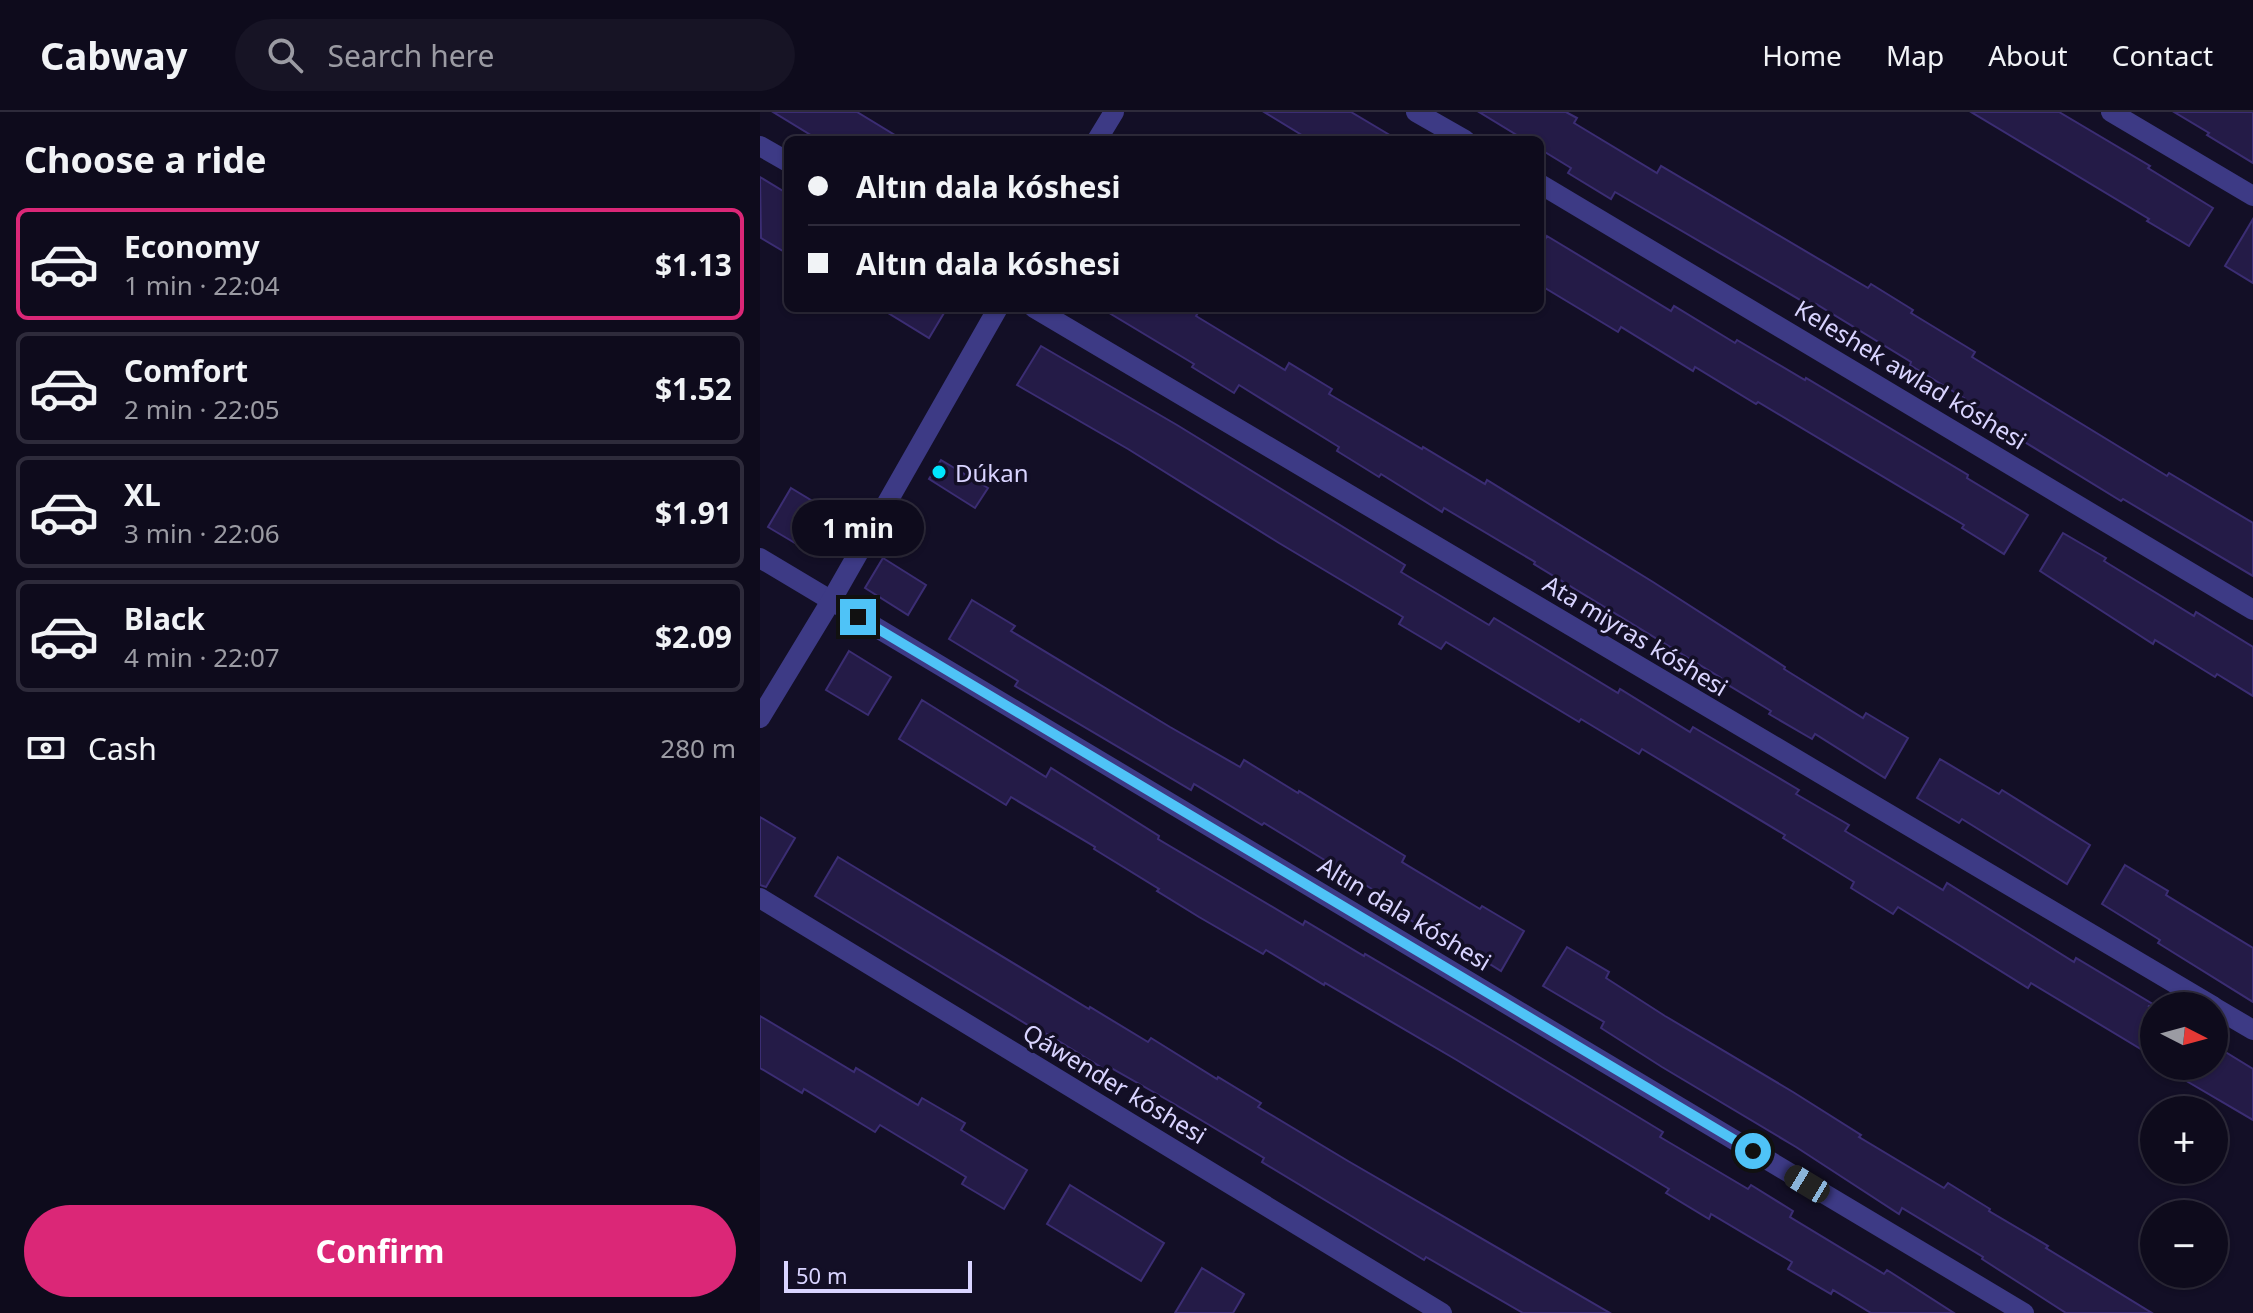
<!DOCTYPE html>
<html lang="en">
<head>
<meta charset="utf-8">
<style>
	body { margin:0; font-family:"Noto Sans",sans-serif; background:#171425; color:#f1f3f6; height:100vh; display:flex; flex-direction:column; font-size:30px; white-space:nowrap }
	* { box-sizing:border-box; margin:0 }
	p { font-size:26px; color:#9b9ba3 }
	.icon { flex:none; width:44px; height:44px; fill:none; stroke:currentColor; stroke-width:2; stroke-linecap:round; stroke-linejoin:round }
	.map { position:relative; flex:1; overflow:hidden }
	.drawer { display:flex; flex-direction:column; background:#0e0b1c; width:760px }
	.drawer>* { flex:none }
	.hud { position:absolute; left:24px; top:24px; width:760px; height:176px; border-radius:12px; box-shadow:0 2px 6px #0004,0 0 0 2px #2e2b3b; display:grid; align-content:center; height:176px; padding:0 24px; background:#0e0b1c }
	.needle { width:52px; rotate:96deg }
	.tools { position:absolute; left:1380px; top:880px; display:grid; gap:16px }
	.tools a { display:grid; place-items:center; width:88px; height:88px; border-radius:50%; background:#0e0b1c; box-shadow:0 2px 6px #0004,0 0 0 2px #2e2b3b; font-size:40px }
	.scale { position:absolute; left:24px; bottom:20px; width:188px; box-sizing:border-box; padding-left:8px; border:4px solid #d9d4ff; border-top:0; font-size:22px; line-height:28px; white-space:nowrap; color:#d9d4ff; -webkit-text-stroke:6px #130f26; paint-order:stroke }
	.end { position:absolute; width:36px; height:36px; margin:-18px; border:10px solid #4fc3f7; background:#111; box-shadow:0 0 0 4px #111 }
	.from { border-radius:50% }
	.bubble { position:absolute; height:56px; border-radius:28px; background:#0e0b1c; box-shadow:0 2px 6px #0004,0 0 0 2px #2e2b3b; font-size:26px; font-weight:700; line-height:56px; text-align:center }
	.car { position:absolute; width:24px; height:48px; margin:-24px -12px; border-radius:10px; box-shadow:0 0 6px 2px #0007; background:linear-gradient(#222 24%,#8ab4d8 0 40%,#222 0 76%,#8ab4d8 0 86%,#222 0) }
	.hud b { display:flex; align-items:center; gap:28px; height:76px; font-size:30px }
	.hud b+b { border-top:2px solid #2e2b3b }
	.hud i { width:20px; height:20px; background:#f1f3f6 }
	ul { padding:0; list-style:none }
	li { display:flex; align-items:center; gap:24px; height:112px; margin:0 16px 12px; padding:0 8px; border:4px solid #2e2b3b; border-radius:12px }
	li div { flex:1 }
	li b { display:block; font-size:30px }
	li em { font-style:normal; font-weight:700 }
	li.current { border-color:#db2777 }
	li>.icon { width:72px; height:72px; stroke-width:1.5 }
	h2 { padding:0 24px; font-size:36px; line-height:96px }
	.pay { display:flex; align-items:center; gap:20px; height:88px; padding:0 24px; font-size:30px }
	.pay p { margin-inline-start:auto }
	.action { display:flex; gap:16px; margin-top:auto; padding:16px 24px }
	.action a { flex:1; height:92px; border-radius:48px; background:#db2777; color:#fff; font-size:32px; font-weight:700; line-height:92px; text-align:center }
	header { display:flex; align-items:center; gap:48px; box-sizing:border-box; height:112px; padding:0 40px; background:#0e0b1c; border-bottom:2px solid #2e2b3b }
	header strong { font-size:38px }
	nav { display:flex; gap:44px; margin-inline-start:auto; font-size:28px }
	.search { width:560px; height:72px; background:#171425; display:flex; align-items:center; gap:20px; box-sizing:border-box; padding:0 28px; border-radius:44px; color:#9b9ba3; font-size:30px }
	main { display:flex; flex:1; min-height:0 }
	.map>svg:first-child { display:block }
</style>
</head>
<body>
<header>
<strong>Cabway</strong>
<div class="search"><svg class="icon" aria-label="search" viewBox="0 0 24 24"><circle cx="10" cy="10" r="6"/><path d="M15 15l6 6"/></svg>Search here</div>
<nav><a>Home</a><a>Map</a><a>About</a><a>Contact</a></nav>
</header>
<main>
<section class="drawer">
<h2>Choose a ride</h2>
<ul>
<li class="current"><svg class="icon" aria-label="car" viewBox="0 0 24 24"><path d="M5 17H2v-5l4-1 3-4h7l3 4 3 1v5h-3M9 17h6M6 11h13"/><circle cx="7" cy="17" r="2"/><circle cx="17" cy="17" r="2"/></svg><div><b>Economy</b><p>1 min · 22:04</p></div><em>$1.13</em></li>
<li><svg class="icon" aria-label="car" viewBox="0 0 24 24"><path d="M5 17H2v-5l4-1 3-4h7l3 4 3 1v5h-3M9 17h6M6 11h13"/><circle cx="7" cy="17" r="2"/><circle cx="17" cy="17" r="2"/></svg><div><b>Comfort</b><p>2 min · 22:05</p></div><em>$1.52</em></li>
<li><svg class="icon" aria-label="car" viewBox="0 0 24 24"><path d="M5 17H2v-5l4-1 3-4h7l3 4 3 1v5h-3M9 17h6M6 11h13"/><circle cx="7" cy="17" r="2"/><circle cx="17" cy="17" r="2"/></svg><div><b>XL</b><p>3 min · 22:06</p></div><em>$1.91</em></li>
<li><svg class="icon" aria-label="car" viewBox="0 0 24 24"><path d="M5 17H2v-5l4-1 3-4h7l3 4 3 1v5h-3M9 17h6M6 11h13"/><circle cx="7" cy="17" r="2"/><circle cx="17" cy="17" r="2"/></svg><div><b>Black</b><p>4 min · 22:07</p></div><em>$2.09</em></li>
</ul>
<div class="pay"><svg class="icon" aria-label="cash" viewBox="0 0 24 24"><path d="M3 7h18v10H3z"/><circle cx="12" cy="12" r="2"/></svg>Cash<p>280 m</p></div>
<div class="action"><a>Confirm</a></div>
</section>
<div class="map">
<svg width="1493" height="1201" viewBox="0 0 1493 1201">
	<rect width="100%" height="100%" fill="#130f26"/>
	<g fill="#241b47" stroke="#3b2d73" stroke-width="2">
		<polygon points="13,0 97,0 143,28 59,28"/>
		<polygon points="504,0 591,0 638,28 550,28"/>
		<polygon points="719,0 806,0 817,6 814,11 897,61 901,54 1108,176 1111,172 1153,198 1151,201 1215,240 1212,245 1407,364 1409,361 1493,411 1493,464 1363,387 1361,389 1201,291 1204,286 1150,253 1151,250 1056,192 1054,196 855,80 851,87 808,61 811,56 780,37 780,28 765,28"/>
		<polygon points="1211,0 1299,0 1390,54 1388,56 1453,96 1429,134 1387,109 1389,107"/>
		<polygon points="1414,0 1493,0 1493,51 1447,23 1449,21"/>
		<polygon points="0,65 28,82 28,142 1,126"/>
		<polygon points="1493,107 1493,171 1465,154"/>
		<polygon points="787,124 911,199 914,194 975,231 977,228 1045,268 1046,266 1208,363 1207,366 1268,403 1244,442 1202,416 1204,413 998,290 996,292 935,255 933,259 861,215 858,220 780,173 780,136"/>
		<polygon points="120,196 187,196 169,226"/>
		<polygon points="341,196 441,196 436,204 525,258 529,251 572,277 569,282 662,337 663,335 725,372 727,368 893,470 1025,555 1024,557 1103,606 1106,601 1148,626 1125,666 1055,622 1052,627 1009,602 1011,599 960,568 961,566 774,452 775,450 684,396 682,400 621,362 619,365 577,339 579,335 479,273 474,281 432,255 434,252"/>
		<polygon points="281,234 417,313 645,453 641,460 729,513 734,506 858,581 860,577 930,620 933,615 1039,678 1036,682 1089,713 1085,719 1183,778 1187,771 1314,850 1316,846 1396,894 1388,894 1394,897 1394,945 1271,871 1268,876 1138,795 1133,802 1091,776 1094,770 1023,726 1025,723 882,637 879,642 821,607 819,610 686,530 681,537 639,512 643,505 519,431 368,337 257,273"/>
		<polygon points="181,348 228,376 215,396 169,367"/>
		<polygon points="31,376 74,402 50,440 8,415"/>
		<polygon points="1303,421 1346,446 1344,449 1434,504 1436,500 1493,535 1493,584 1457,562 1455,565 1395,528 1393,532 1280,459"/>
		<polygon points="123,446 166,473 148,503 105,476"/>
		<polygon points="212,488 255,514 251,519 410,615 480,655 484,648 538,681 539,679 645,744 642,750 720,797 722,794 764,819 741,859 685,824 683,827 640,802 643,796 504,711 502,713 434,672 431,678 255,574 258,569 189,527"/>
		<polygon points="89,539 131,565 108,603 66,578"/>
		<polygon points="162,588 286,665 291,656 399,724 398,727 484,778 543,813 545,809 604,844 605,842 746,925 903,1020 900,1025 988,1077 991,1073 1033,1099 1030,1105 1124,1162 1127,1158 1194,1201 1111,1201 1073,1178 1071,1182 1028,1157 1032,1150 951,1102 949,1107 906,1081 909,1077 695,947 565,871 564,873 506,838 503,842 439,805 397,779 399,777 334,737 335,735 251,685 246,693 139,627"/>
		<polygon points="1180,647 1239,682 1242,678 1330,733 1307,772 1202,707 1199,711 1157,686"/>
		<polygon points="0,705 35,726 6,775 0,773"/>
		<polygon points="78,745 329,897 330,895 388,930 391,926 457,967 458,965 501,991 498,995 588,1049 850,1201 763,1201 666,1145 664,1148 502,1050 504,1046 411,990 351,956 349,960 287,922 286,924 55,784"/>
		<polygon points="1365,753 1408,779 1406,783 1493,836 1493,890 1398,831 1400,828 1342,792"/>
		<polygon points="807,835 849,860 846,866 905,904 1033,980 1101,1023 1099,1025 1184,1076 1188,1071 1230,1097 1229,1099 1288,1134 1286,1136 1392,1201 1306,1201 1222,1147 1223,1145 1142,1096 1139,1102 1036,1035 902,955 841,916 844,910 783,874"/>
		<polygon points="0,904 94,960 96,956 158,993 162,986 205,1011 201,1018 267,1058 244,1097 202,1072 206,1065 120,1013 115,1020 44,977 42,981 0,956"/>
		<polygon points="1454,933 1493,957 1493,1008 1423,967 1431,954 1454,954"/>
		<polygon points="310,1073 404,1131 381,1169 287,1112"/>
		<polygon points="442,1156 484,1182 473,1201 415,1201"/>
	</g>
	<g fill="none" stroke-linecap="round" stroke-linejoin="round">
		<g stroke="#3d3a85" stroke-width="20">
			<polyline points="656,0 705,28"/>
			<polyline points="1351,0 1493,84"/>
			<polyline points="337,28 354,0"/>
			<polyline points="0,34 28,50"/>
			<polyline points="780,72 1493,498"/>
			<polyline points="274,196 1453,894"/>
			<polyline points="0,446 1264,1201"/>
			<polyline points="0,606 71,489 238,196"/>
			<polyline points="0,786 682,1201"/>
			<polyline points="1454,895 1493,918"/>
		</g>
	</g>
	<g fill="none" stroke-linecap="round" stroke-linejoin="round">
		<polyline stroke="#4fc3f7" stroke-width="10" points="98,505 993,1039"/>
	</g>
	<circle fill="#00e5ff" stroke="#130f26" stroke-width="3" cx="179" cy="360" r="8"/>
	<g text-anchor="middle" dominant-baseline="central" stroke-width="7" stroke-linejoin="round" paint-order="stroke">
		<g font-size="24" fill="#d9d4ff" stroke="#130f26">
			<text transform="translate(1151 262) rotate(31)">Keleshek awlad kóshesi</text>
			<text transform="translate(876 523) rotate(31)">Ata miyras kóshesi</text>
			<text transform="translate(645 801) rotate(31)">Altın dala kóshesi</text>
			<text transform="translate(355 971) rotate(31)">Qáwender kóshesi</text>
		</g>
		<g font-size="24" fill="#d9d4ff" stroke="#130f26" text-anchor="start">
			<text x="195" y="360">Dúkan</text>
		</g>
	</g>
</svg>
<div class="tools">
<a><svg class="needle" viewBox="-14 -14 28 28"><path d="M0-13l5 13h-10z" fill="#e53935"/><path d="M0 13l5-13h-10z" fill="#9b9ba3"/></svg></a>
<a>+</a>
<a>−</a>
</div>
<div class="scale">50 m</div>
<i class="end from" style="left:993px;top:1039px"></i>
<i class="end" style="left:98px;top:505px"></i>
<div class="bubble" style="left:32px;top:388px;width:132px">1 min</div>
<i class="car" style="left:1047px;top:1072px;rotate:301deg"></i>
<div class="hud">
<b><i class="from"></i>Altın dala kóshesi</b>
<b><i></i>Altın dala kóshesi</b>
</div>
</div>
</main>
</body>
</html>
